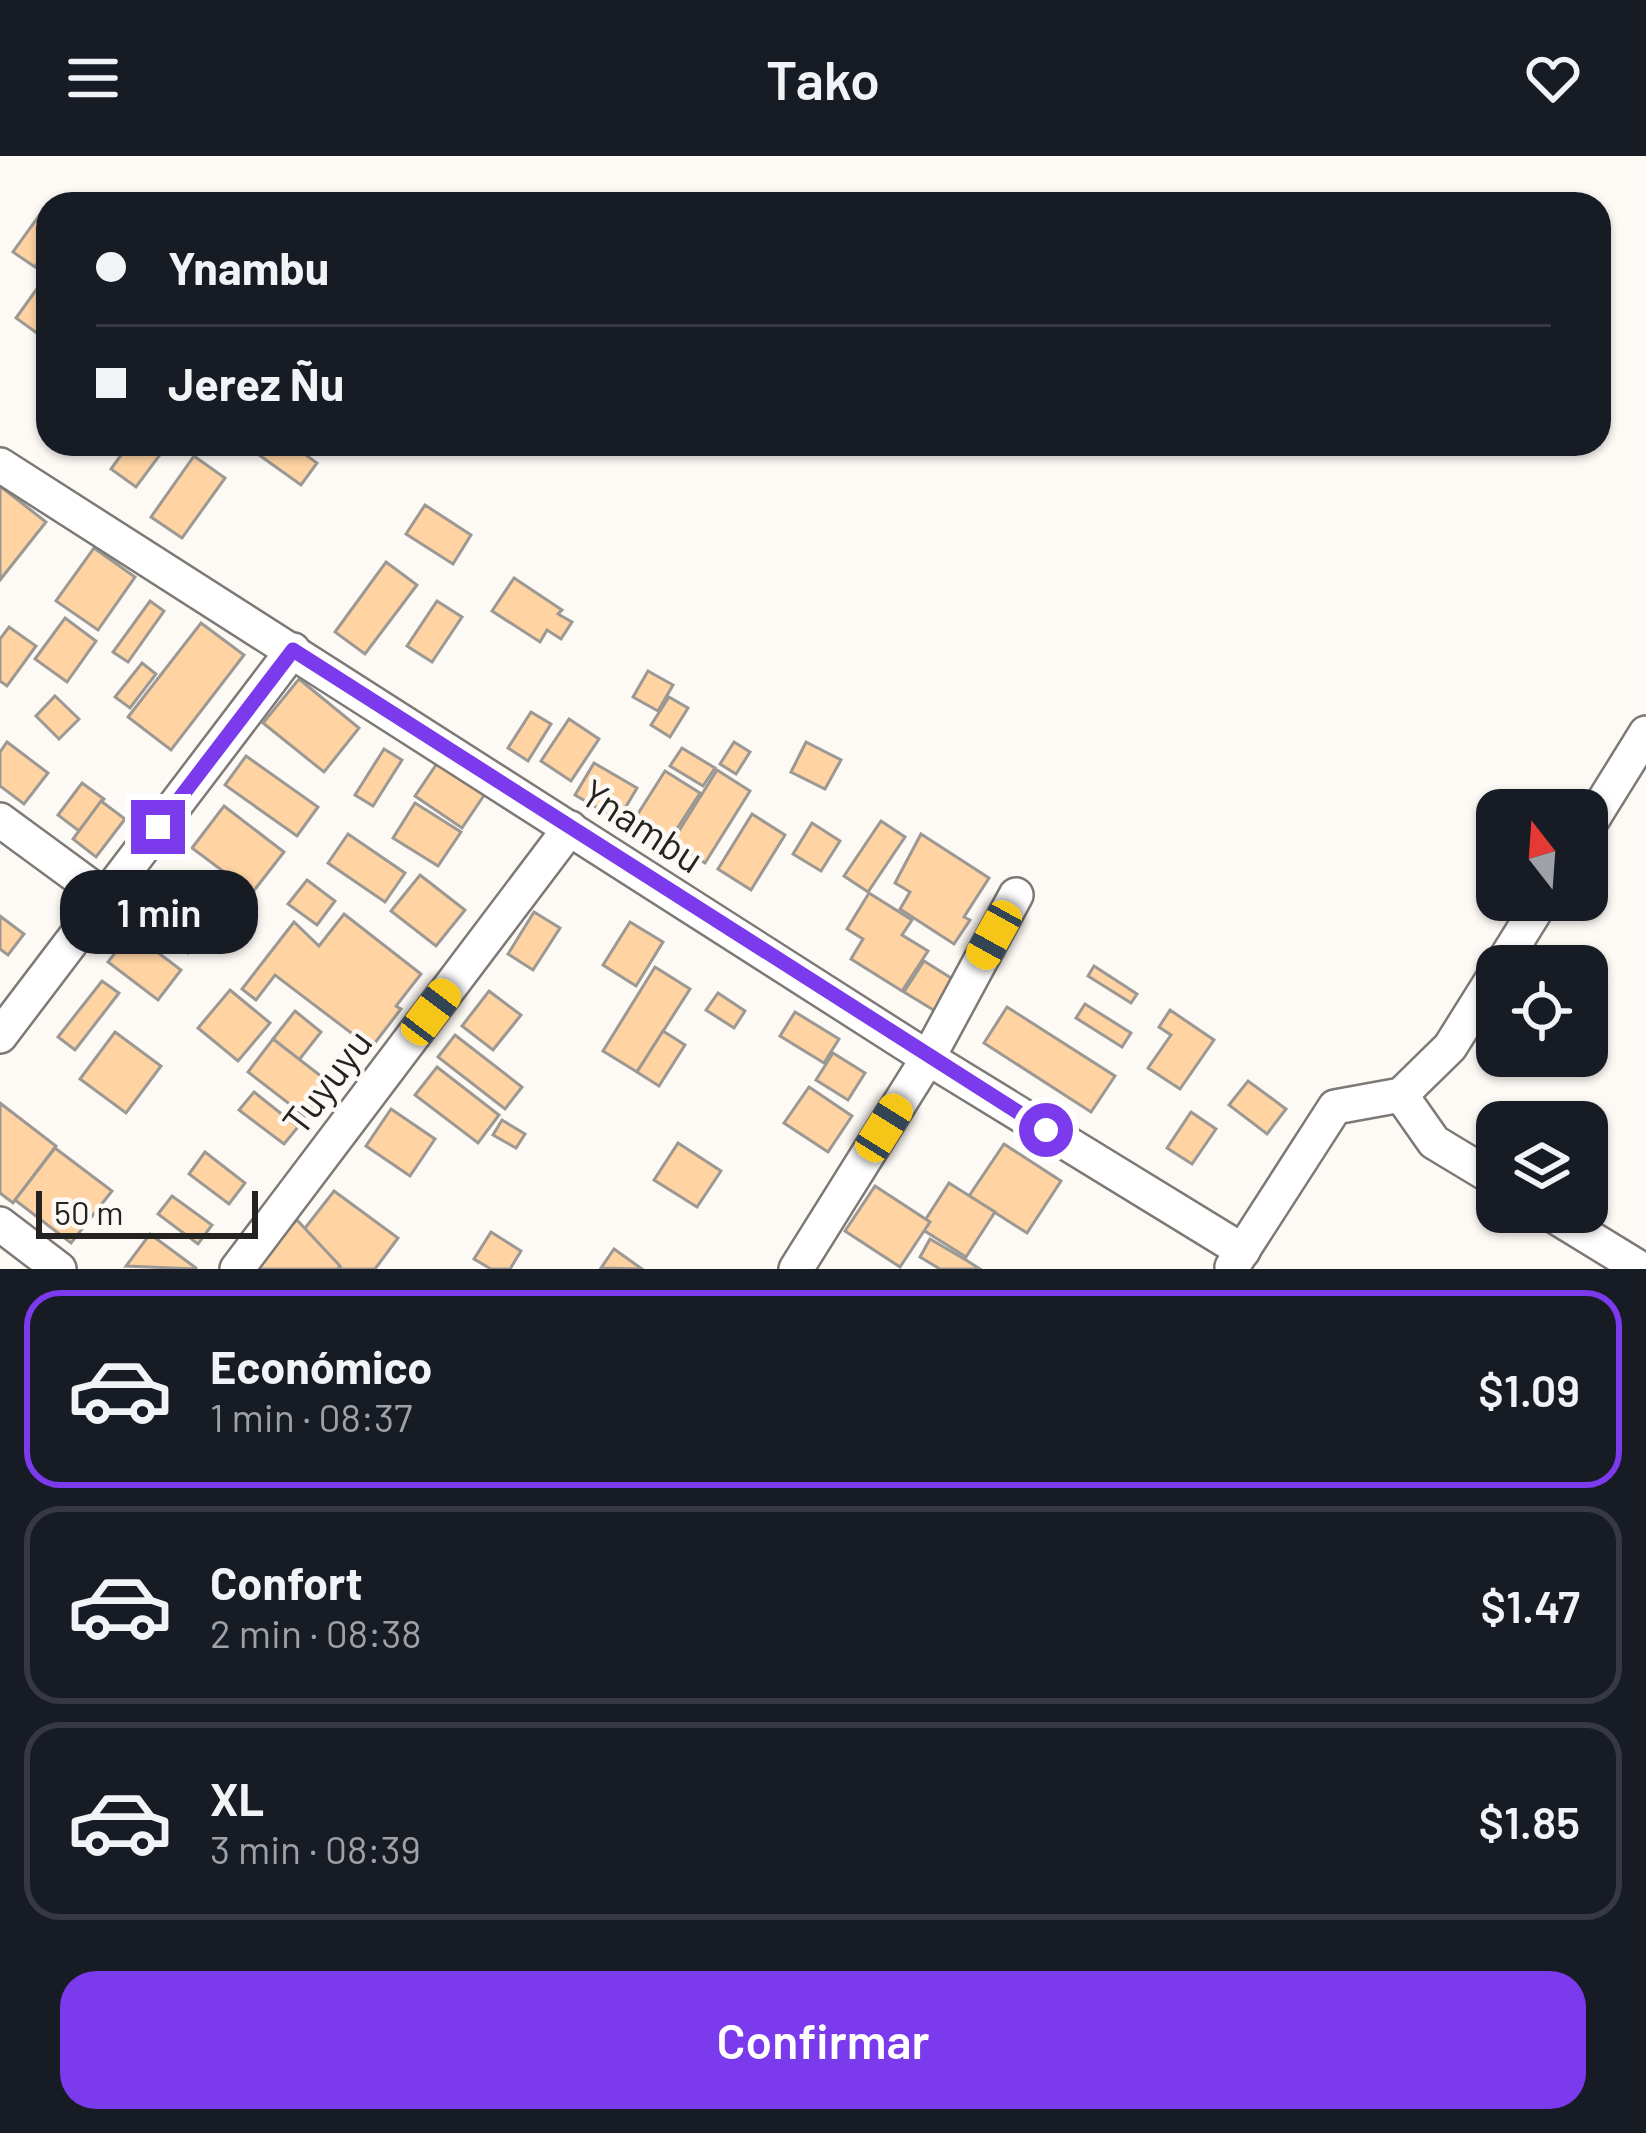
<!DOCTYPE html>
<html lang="es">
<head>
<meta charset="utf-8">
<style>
	body { margin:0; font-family:Barlow,sans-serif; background:#242831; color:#f1f3f6; height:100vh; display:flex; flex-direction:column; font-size:45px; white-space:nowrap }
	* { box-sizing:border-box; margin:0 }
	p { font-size:39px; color:#9ea1a6 }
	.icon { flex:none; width:66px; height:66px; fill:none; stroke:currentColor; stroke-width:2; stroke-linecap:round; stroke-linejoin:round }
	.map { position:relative; height:1113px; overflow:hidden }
	.details { display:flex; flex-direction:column; background:#171b24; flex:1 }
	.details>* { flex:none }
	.hud { position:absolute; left:36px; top:36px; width:1575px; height:264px; border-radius:36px; box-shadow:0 3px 9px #0004; display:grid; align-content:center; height:264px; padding:0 60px; background:#171b24 }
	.needle { width:78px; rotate:343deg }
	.controls { position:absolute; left:1476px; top:633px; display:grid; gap:24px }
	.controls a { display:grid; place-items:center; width:132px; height:132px; border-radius:24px; background:#171b24; box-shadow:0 3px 9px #0004; font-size:60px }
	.scale { position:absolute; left:36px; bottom:30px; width:222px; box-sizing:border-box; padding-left:12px; border:6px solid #242321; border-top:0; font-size:33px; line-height:42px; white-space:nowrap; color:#242321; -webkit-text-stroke:9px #fdf9f5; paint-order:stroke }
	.end { position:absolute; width:54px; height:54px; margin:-27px; border:15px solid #7c3aed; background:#fff; box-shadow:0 0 0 6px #fff }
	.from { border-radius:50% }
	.bubble { position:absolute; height:84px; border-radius:36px; background:#171b24; box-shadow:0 3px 9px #0004; font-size:39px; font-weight:600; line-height:84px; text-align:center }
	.car { position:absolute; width:36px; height:72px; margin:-36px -18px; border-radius:15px; box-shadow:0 0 9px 3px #0007; background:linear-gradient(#f5c518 24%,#345 0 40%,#f5c518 0 76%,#345 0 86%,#f5c518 0) }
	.hud b { display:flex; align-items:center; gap:42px; height:114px; font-size:45px }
	.hud b+b { border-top:3px solid #363941 }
	.hud i { width:30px; height:30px; background:#f1f3f6 }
	ul { padding:21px 0 0; list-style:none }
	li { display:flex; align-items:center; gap:36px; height:198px; margin:0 24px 18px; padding:0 36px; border:6px solid #363941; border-radius:36px }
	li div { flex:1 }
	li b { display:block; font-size:45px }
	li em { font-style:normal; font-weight:600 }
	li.selected { border-color:#7c3aed }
	li>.icon { width:108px; height:108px; stroke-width:1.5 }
	.button { display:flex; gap:24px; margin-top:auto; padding:24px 60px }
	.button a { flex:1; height:138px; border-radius:36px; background:#7c3aed; color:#fff; font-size:48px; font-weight:600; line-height:138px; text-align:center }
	header { display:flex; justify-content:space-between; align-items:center; height:156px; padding:0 60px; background:#171b24; font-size:54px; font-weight:600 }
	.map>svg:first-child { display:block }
</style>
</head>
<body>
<header><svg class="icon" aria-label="menu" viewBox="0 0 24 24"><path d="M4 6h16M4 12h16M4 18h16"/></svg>Tako<svg class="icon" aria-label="heart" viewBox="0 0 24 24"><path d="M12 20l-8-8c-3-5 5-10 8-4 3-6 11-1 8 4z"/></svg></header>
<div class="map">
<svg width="1646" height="1113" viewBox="0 0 1646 1113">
	<rect width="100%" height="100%" fill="#fdf9f5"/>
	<g fill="#ffd3a2" stroke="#9c9894" stroke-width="3">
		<polygon points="41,57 48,63 48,93 35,111 13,96"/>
		<polygon points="39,130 48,137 48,185 16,162"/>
		<polygon points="129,288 168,288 136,331 111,313"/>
		<polygon points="261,288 291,288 317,307 301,329 255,296"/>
		<polygon points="194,300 225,322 182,382 151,361"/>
		<polygon points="0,330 46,366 0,424"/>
		<polygon points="425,349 471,379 453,408 406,378"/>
		<polygon points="94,392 135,421 98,474 56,445"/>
		<polygon points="386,406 417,429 365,498 335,476"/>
		<polygon points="514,422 562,454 558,458 572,466 561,483 547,474 540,486 492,455"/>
		<polygon points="150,445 164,455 128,506 113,496"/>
		<polygon points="437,445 462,461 432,506 407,490"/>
		<polygon points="65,462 96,485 67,526 35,503"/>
		<polygon points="201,467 244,499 171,594 128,561"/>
		<polygon points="9,471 36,490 7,530 0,525 0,483"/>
		<polygon points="142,507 156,518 130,552 115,541"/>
		<polygon points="648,515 673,529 658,555 633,541"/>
		<polygon points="299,523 359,572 324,616 263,567"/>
		<polygon points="55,540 79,563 59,583 36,560"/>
		<polygon points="669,541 688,552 670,581 651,569"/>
		<polygon points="531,556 551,568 528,605 508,592"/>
		<polygon points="569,563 599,583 571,625 541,605"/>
		<polygon points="7,586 48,617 24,648 0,630 0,596"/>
		<polygon points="734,586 750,596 736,618 720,608"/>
		<polygon points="806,586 841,604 825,633 791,616"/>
		<polygon points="682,592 715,612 703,630 670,610"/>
		<polygon points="384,593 402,604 373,650 355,639"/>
		<polygon points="246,600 318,651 297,680 225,629"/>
		<polygon points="438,606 485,638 462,672 415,640"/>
		<polygon points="594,607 637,632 618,664 575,639"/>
		<polygon points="717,614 750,635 705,707 672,686"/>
		<polygon points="665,615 700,637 669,685 634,664"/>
		<polygon points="82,627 104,643 79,675 58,659"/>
		<polygon points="101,645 125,663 96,701 73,683"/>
		<polygon points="415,647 461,676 438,710 393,682"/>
		<polygon points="224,650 284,696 252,737 192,692"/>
		<polygon points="752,658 785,679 751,734 718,713"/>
		<polygon points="881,665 905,681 868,736 844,720"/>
		<polygon points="812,667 840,685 821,715 793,698"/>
		<polygon points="348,678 405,717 385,746 328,707"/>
		<polygon points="921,678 989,722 964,761 970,764 954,788 900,753 910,736 895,727"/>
		<polygon points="420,719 465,754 436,790 391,755"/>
		<polygon points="307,724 335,745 317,769 288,748"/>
		<polygon points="149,725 209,768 188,797 128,755"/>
		<polygon points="869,737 912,764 902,779 928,795 902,835 851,803 863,783 847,773"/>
		<polygon points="534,756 560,772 533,814 508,798"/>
		<polygon points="344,758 421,818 396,850 401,853 371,892 275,819 256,844 242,833 294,766 319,790"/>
		<polygon points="0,760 24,778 8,799 0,793"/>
		<polygon points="630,766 663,786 636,830 603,809"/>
		<polygon points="131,776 181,814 158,844 108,806"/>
		<polygon points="924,805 959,827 940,858 904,836"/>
		<polygon points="1094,810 1137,838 1131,847 1088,820"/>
		<polygon points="655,811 690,833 637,916 603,895"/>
		<polygon points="102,825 119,837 75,894 58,881"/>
		<polygon points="230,834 270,867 238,905 198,872"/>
		<polygon points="489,835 521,859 493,894 462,870"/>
		<polygon points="718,837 745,855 734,872 706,854"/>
		<polygon points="1085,848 1131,877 1122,891 1076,862"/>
		<polygon points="1007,851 1115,920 1091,956 984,887"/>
		<polygon points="1170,854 1214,884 1180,933 1148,912 1171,879 1159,871"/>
		<polygon points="295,855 321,876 299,904 273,883"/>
		<polygon points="795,856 839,883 824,907 780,880"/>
		<polygon points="663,875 685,889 659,930 637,916"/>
		<polygon points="115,876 161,910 126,957 80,923"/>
		<polygon points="455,879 522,931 505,953 438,901"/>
		<polygon points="273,883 330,927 305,960 248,916"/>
		<polygon points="833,897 865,917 848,944 816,924"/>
		<polygon points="437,911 499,959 478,987 415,939"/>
		<polygon points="1248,925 1286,953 1267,978 1229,949"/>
		<polygon points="809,931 852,960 828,996 784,967"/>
		<polygon points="254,936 298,971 284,988 239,954"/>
		<polygon points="0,947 56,990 13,1047 0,1037"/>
		<polygon points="391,953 435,983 410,1020 366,990"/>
		<polygon points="1191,956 1216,973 1192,1008 1167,992"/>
		<polygon points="502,964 525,978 516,992 493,979"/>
		<polygon points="678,987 721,1015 697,1051 654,1024"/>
		<polygon points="1004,988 1061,1025 1027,1077 969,1040"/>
		<polygon points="55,992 112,1035 71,1087 15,1044"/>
		<polygon points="205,996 245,1027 229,1048 189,1018"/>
		<polygon points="949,1027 995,1056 966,1101 920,1072"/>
		<polygon points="875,1030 930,1066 900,1111 845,1075"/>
		<polygon points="334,1035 398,1082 375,1113 342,1113 298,1081"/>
		<polygon points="172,1040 212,1069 198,1088 158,1058"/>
		<polygon points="297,1064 340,1110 337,1113 251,1113 248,1109"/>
		<polygon points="491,1076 521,1095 510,1113 491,1113 474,1103"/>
		<polygon points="150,1078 196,1112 196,1113 126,1110"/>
		<polygon points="930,1083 966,1104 980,1113 940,1113 920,1101"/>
		<polygon points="614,1093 642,1113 601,1112"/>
	</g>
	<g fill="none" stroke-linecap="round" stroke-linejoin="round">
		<defs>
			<g id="minor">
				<polyline points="0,309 928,902 1243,1095"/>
				<polyline points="0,664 105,741"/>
				<polyline points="1587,672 1646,577"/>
				<polyline points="1501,810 1542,744"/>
				<polyline points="0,880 293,494"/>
				<polyline points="1401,939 1434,986 1497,1024"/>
				<polyline points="1548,1056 1641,1113"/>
				<polyline points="0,1068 59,1113"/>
				<polyline points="1232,1111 1335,951 1401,939 1450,891 1497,816"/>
				<polyline points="237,1113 570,672"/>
				<polyline points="796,1113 928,902 1016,739"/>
			</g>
		</defs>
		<use href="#minor" stroke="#7d7975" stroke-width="38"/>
		<use href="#minor" stroke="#fff" stroke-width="33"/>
	</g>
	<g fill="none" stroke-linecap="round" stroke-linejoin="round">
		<polyline stroke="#7c3aed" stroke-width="15" points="158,671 293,494 1046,974"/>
	</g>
	<g text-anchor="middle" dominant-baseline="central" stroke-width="9" stroke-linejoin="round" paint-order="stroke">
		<g font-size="39" fill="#242321" stroke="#fdf9f5">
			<text transform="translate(643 669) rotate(33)">Ynambu</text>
			<text transform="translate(326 925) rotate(-53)">Tuyuyu</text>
		</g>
	</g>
</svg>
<div class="controls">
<a><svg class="needle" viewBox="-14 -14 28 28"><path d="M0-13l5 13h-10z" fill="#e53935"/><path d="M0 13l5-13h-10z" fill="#9ea1a6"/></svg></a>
<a><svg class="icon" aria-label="locate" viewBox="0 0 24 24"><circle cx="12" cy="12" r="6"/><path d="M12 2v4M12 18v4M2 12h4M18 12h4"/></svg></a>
<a><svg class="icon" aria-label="layers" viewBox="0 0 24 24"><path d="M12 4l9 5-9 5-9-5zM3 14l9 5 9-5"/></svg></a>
</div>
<div class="scale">50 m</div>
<i class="end from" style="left:1046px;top:974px"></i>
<i class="end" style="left:158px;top:671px"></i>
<div class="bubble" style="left:60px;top:714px;width:198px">1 min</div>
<i class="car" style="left:994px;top:779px;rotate:209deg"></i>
<i class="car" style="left:431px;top:856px;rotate:37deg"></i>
<i class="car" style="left:884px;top:972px;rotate:32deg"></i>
<div class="hud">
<b><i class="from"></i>Ynambu</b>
<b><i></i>Jerez Ñu</b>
</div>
</div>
<section class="details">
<ul>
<li class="selected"><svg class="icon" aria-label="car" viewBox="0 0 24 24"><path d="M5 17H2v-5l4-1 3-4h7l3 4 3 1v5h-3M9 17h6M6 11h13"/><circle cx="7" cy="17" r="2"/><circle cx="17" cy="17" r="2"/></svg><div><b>Económico</b><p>1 min · 08:37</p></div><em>$1.09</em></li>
<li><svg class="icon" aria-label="car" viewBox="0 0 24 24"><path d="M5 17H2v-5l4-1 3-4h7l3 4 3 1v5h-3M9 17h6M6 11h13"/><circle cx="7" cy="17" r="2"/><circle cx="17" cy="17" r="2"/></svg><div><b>Confort</b><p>2 min · 08:38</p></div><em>$1.47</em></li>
<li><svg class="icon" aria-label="car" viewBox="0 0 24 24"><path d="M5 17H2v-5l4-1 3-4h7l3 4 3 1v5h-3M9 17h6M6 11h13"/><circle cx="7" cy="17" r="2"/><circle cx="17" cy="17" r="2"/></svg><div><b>XL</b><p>3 min · 08:39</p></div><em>$1.85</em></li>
</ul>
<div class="button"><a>Confirmar</a></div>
</section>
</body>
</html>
